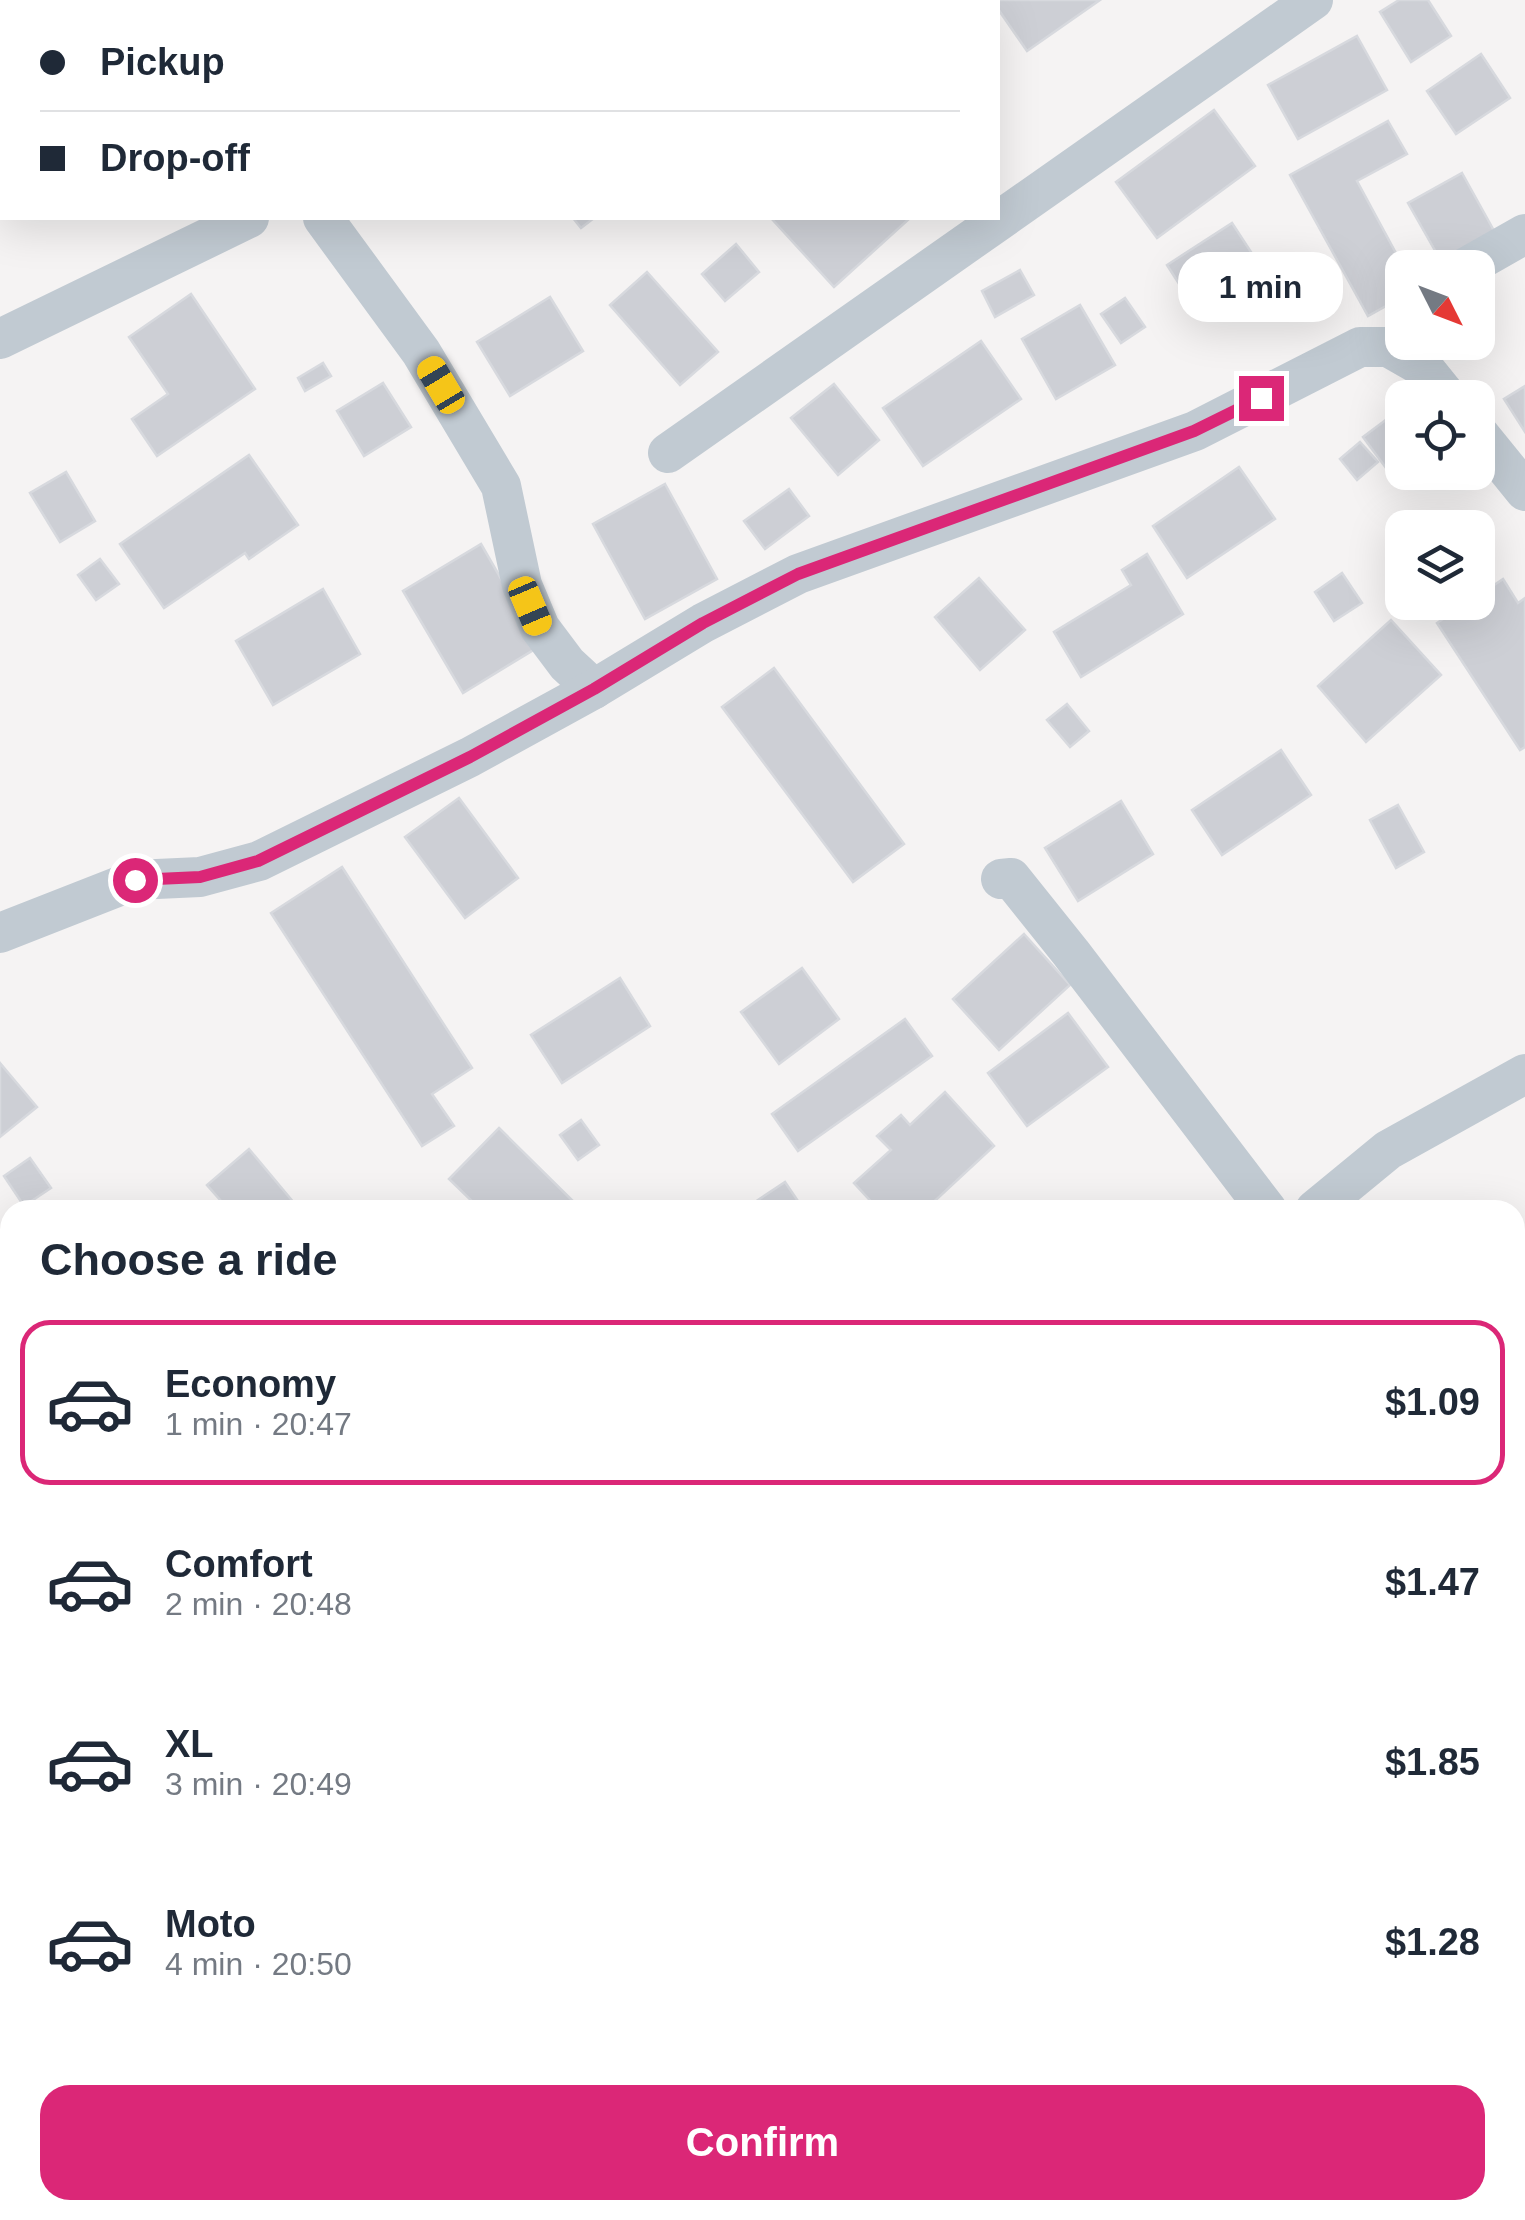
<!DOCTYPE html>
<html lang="en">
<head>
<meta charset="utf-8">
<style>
	body { margin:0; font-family:Helvetica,sans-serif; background:#f6f6f7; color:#1f2937; height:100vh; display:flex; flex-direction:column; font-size:38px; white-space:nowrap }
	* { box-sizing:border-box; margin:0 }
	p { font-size:32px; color:#747a83 }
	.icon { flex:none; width:55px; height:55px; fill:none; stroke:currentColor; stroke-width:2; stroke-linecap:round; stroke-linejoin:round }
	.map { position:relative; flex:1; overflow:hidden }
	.details { position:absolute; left:0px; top:1200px; width:1525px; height:1020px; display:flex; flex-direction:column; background:#fff; border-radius:30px 30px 0 0; box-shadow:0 10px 40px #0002 }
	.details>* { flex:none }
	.guide { position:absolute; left:0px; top:0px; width:1000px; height:220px; box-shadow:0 10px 40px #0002; display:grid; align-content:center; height:220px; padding:0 40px; background:#fff }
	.needle { width:65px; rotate:132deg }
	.tools { position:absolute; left:1385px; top:250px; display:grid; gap:20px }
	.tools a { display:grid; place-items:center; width:110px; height:110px; border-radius:20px; background:#fff; box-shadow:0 10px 40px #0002; font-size:50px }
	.end { position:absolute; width:45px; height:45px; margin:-22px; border:12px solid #db2777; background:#fff; box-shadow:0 0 0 5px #fff }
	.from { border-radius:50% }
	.bubble { position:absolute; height:70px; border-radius:30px; background:#fff; box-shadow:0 10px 40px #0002; font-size:32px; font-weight:600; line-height:70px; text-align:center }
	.car { position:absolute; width:30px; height:60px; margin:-30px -15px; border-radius:12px; box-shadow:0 0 8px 2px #0007; background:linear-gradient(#f5c518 24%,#345 0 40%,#f5c518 0 76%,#345 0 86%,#f5c518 0) }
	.guide b { display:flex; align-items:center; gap:35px; height:95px; font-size:38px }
	.guide b+b { border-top:2px solid #e0e1e3 }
	.guide i { width:25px; height:25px; background:#1f2937 }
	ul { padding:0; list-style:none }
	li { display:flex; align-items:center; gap:30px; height:165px; margin:0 20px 15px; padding:0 20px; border:5px solid transparent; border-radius:30px }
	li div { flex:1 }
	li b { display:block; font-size:38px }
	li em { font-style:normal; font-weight:600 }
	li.selected { border-color:#db2777 }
	li>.icon { width:90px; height:90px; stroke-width:1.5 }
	h2 { padding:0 40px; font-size:45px; line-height:120px }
	.cta { display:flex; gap:20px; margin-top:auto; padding:20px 40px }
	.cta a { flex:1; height:115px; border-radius:30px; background:#db2777; color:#fff; font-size:40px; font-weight:600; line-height:115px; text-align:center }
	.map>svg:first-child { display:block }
</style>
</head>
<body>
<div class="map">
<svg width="1525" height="2220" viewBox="0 0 1525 2220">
	<rect width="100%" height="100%" fill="#f5f3f3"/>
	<g fill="#cdcfd5" stroke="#d7d9de" stroke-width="2.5">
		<polygon points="211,0 268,0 264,2 213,2"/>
		<polygon points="991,0 1100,0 1027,51 998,9 998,2"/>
		<polygon points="1399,0 1428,0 1451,36 1411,62 1380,12"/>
		<polygon points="1357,36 1387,90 1298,139 1268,85"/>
		<polygon points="1481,54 1510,98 1456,134 1427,91"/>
		<polygon points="1214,110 1255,166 1157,238 1116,182"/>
		<polygon points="1388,121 1407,154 1357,181 1404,268 1402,268 1402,297 1368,316 1290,175"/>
		<polygon points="1462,173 1498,238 1445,268 1408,203"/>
		<polygon points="573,218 594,218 581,228"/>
		<polygon points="771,218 910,218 834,287"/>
		<polygon points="1232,223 1266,275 1201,318 1167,265"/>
		<polygon points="736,244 759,272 725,301 702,274"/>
		<polygon points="1020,270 1034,295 995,317 982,291"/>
		<polygon points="647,272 718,352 680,385 610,305"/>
		<polygon points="191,294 255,389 157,456 132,419 168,394 129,337"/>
		<polygon points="550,297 583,351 510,396 477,342"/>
		<polygon points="1125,298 1145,327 1121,343 1101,314"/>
		<polygon points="1080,305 1115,365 1056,399 1022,339"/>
		<polygon points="981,341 1021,399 923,466 883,408"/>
		<polygon points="323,363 331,376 305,391 298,378"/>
		<polygon points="383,383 411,427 364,456 337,411"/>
		<polygon points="834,384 879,440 838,475 791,418"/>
		<polygon points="1525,386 1525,432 1504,399"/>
		<polygon points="1395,413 1402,424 1402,461 1389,472 1363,437"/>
		<polygon points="1360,442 1378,462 1357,480 1340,459"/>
		<polygon points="249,455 298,525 249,559 245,553 164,608 120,544"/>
		<polygon points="1239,467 1275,519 1187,578 1153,526"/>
		<polygon points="66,472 95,521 60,542 30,493"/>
		<polygon points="665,484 717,579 645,619 593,524"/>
		<polygon points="789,489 809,516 765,549 744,521"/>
		<polygon points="481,544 540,646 463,693 403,591"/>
		<polygon points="1147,554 1183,614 1081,677 1054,632 1131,585 1122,570"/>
		<polygon points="100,559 119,584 96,600 78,575"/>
		<polygon points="1342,573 1362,603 1334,621 1315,592"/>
		<polygon points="979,578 1025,630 980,670 935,617"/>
		<polygon points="1503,579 1518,603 1525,598 1525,747 1520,750 1437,623 1468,602 1478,602 1478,596"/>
		<polygon points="323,589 360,654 273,705 236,641"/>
		<polygon points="1391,620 1441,675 1366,742 1318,686"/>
		<polygon points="774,668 904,844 853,882 722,707"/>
		<polygon points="1067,704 1089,731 1070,747 1047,720"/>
		<polygon points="1281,750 1311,795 1222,855 1192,810"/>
		<polygon points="459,798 518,878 465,918 405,837"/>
		<polygon points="1121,801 1153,854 1078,901 1045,848"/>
		<polygon points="1398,805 1424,852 1396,868 1370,820"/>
		<polygon points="342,867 472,1068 432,1094 454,1126 422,1146 271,913"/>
		<polygon points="1024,934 1070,985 999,1050 953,999"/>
		<polygon points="802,968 839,1019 779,1064 741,1012"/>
		<polygon points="620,978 650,1026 562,1083 531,1035"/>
		<polygon points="1068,1013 1108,1067 1027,1126 988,1073"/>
		<polygon points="905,1019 932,1056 798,1151 772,1114"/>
		<polygon points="0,1063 37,1107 0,1137"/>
		<polygon points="945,1092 994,1146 925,1210 879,1210 854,1183 891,1150 877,1136 901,1115 910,1125"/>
		<polygon points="581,1120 599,1145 578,1160 560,1135"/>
		<polygon points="499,1128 582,1210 481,1210 449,1179"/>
		<polygon points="249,1149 295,1204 288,1210 229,1210 207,1185"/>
		<polygon points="30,1158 51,1188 24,1206 4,1176"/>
		<polygon points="785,1182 804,1210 743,1210"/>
		<polygon points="1525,1366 1525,1435 1515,1425 1515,1376"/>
		<polygon points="1525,1677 1525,1733 1515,1741 1515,1685"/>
		<polygon points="10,1693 10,1715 0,1701"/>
		<polygon points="0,1780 10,1794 10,1804 0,1811"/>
		<polygon points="1515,1919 1525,1929 1525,1988 1515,1998"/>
		<polygon points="1525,2012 1525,2041 1515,2028 1515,2021"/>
		<polygon points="91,2210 164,2210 152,2220 86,2220 83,2217"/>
		<polygon points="623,2210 676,2210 666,2220 633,2220"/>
		<polygon points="726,2210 807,2210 818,2220 716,2220"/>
		<polygon points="1222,2210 1249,2210 1255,2218 1253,2220 1209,2220"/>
	</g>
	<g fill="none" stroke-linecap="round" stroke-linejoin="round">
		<g stroke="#c1cad2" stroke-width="40">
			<polyline points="174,0 176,2"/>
			<polyline points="597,2 601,0"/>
			<polyline points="323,218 421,352 501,486 522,585 540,628 567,664 594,689"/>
			<polyline points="1465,268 1525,234"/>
			<polyline points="0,339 249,218"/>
			<polyline points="1478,433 1525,491"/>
			<polyline points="668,453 1313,0"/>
			<polyline points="1001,879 1011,878 1071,953 1267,1210"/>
			<polyline points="0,933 135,880 200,877 259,861 470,757 594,689 703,623 798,574 1195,431 1360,347 1388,347 1423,367 1448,398"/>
			<polyline points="1315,1210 1388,1150 1525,1074"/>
			<polyline points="0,1430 10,1445"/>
			<polyline points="1515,1531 1525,1544"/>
			<polyline points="0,1955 10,1957"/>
			<polyline points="1515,2182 1525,2194"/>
			<polyline points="10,2183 0,2191 10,2202"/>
			<polyline points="523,2210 530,2220"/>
			<polyline points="1041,2210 1049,2220"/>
		</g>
	</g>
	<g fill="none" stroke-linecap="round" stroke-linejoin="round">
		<polyline stroke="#db2777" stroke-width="12" points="135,880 200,877 258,861 470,757 594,689 703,623 798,574 1194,431 1261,398"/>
	</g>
</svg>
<div class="tools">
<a><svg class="needle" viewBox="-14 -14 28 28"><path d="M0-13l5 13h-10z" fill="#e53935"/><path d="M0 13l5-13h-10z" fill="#747a83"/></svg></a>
<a><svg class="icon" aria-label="locate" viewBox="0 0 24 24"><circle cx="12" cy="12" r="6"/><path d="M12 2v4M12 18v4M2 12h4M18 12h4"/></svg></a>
<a><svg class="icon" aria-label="layers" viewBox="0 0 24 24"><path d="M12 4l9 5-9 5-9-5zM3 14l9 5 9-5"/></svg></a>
</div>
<i class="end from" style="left:135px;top:880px"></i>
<i class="end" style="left:1261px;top:398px"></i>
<div class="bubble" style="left:1178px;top:252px;width:165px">1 min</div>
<i class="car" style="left:441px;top:385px;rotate:329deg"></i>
<i class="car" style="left:530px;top:606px;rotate:157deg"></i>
<div class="guide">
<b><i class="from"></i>Pickup</b>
<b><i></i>Drop-off</b>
</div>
<section class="details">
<h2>Choose a ride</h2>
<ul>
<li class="selected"><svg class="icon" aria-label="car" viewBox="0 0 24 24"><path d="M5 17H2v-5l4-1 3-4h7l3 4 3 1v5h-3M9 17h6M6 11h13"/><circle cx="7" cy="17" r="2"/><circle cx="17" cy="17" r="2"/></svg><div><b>Economy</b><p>1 min · 20:47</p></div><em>$1.09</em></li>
<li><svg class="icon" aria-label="car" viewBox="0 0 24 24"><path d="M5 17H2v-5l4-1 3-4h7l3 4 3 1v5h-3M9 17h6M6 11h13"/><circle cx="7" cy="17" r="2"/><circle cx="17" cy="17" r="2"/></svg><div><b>Comfort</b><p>2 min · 20:48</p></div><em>$1.47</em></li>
<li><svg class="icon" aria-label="car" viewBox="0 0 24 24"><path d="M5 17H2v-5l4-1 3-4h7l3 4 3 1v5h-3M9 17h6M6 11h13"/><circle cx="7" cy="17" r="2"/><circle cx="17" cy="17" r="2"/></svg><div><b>XL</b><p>3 min · 20:49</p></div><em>$1.85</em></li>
<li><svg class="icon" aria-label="car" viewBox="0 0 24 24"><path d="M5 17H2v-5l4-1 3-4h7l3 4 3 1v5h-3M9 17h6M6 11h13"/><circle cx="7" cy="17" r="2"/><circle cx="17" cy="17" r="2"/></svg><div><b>Moto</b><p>4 min · 20:50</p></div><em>$1.28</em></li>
</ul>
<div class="cta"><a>Confirm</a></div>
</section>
</div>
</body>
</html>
